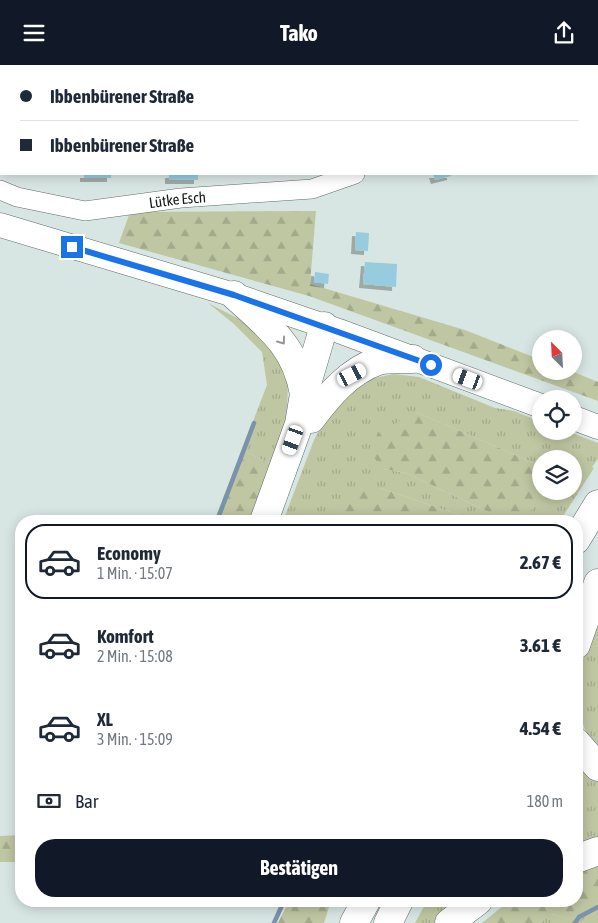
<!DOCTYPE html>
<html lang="de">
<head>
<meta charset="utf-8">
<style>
	body { margin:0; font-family:"Asap Condensed",sans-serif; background:#f2f2f3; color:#1f2937; height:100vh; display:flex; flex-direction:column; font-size:19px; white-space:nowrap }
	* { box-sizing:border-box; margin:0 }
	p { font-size:16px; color:#747a83 }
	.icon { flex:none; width:28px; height:28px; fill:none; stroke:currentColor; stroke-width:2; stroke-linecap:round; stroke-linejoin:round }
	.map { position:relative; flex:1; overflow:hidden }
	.panel { position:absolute; left:15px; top:450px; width:568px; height:392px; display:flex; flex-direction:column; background:#fff; border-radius:20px; box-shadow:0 2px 12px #0003 }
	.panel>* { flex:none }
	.banner { position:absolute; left:0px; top:0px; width:599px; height:110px; box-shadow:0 2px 12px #0003; display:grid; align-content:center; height:110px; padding:0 20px; background:#fff }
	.needle { width:32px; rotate:336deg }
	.fabs { position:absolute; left:532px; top:265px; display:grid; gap:10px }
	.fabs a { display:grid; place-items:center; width:50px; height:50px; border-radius:50%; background:#fff; box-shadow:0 2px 12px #0003; font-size:25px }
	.end { position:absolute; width:22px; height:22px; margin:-11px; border:6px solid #1a73e8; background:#fff; box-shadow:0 0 0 2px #fff }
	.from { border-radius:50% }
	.car { position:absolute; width:15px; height:30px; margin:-15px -8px; border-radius:6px; box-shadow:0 0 4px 1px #0007; background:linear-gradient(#fff 24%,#345 0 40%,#fff 0 76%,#345 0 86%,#fff 0) }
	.banner b { display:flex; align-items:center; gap:18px; height:48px; font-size:19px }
	.banner b+b { border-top:1px solid #e0e1e3 }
	.banner i { width:12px; height:12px; background:#1f2937 }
	ul { padding:9px 0 0; list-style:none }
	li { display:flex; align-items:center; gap:15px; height:75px; margin:0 10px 8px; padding:0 10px; border:2px solid transparent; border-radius:20px }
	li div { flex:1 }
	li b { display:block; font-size:19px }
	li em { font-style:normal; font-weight:700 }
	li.on { border-color:#111827 }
	li>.icon { width:45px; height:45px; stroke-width:1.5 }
	.pay { display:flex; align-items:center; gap:12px; height:55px; padding:0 20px; font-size:19px }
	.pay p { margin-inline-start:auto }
	.button { display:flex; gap:10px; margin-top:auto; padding:10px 20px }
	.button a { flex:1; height:58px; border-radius:20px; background:#111827; color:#fff; font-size:20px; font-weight:700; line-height:58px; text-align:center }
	header { display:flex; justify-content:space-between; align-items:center; height:65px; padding:0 20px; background:#111827; color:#fff; font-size:22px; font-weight:700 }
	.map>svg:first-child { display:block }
</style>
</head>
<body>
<header><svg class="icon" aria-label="menu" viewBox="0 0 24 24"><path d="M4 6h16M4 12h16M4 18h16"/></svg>Tako<svg class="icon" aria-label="share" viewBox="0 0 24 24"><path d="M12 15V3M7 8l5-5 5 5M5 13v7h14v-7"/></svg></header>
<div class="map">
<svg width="598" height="858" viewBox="0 0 598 858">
	<defs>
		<pattern id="grass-tufts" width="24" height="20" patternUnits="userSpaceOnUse" patternTransform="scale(1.25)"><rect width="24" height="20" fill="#bfc6a2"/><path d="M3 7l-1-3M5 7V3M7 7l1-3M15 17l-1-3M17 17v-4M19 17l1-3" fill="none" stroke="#a3aa8b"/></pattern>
		<pattern id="forest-firs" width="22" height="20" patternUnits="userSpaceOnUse" patternTransform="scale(1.25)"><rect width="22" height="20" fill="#bfc6a2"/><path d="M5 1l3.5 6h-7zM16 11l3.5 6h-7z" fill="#a3aa8b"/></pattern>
		<filter id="shadow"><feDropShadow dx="-4" dy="4" stdDeviation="0" flood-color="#0004"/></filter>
	</defs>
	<rect width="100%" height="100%" fill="#d8e6e3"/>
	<g fill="url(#grass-tufts)" fill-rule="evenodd">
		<polygon points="208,238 239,254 270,275 288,313 287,353 271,399 242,385 267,320 262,287 234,259"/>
		<path d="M394,309l25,3 76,31 19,3 27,11v9h26l31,12v16l-6,8 2,1 -34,53h-83l-97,-33h-32l-16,33h-49l31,-81 16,-30 35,-30zM416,347l125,54v-7h33v32h-23l-29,27 -25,-2 -91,-43 -22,-4z"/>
		<path d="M598,561v126c-30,-40 -24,-84 0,-126z"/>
		<polygon points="576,684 598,708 598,780 576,787"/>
		<polygon points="427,836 471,836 443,858 415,858"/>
		<polygon points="598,838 598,858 539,858 551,849 580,857"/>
	</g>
	<g fill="url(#forest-firs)">
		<polygon points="0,0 133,0 1,1 0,16"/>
		<polygon points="316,146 310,219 465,265 541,295 541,306 571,306 598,317 598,336 309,231 119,178 130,147"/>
		<polygon points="416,347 541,401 541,426 551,426 549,430 522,453 497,451 406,408 384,404 368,386 378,368"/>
		<polygon points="242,385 271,399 250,456 214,456"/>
		<polygon points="347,423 380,423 477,456 332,456"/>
		<polygon points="21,770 21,797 0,797 0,771"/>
		<polygon points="598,801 598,838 580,858 552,849 539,858 482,858 509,836 576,836 576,809"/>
		<polygon points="289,836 331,836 324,858 278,858"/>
	</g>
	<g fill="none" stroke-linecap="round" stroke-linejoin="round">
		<g stroke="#7b92ab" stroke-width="4.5">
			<polyline points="217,456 254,358"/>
			<polyline points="274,858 284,836"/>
			<polyline points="575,858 579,852 598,842"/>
		</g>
	</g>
	<g fill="#96ccdd" filter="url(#shadow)">
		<rect x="84" y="109" width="27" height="4"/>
		<rect x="169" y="109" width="29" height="6"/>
		<polygon points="433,109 451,109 451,111 435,115"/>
		<polygon points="356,167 369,168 368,186 355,185"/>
		<polygon points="365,197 397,199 396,222 363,219"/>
		<polygon points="315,207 329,209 328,219 314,217"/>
	</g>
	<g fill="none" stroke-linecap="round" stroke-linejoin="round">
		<defs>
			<g id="minor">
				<polyline points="598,8 598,7"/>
				<path id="s1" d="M0,125l17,7 68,14 96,-13 131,-9 43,-15"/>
			</g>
			<g id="major">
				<polyline points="0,160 234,230 339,266 541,341"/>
				<polyline points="574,353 598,362"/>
			</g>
			<g id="highway">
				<path d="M234,230c34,31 62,51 70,99"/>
				<path d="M311,354c18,-24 38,-48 67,-58 10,-3 24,-2 35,-2"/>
				<polyline points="264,456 299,359 304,329 324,261"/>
				<polyline points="576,475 598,439"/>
				<polyline points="576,580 598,518"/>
				<polyline points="576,677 598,702"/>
				<polyline points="576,794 598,786"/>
				<polyline points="354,858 366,836"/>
				<polyline points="388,858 399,836"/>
				<polyline points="449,858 478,836"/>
			</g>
		</defs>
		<use href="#minor" stroke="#606c6a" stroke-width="20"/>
		<use href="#major" stroke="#606c6a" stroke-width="25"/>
		<use href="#highway" stroke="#606c6a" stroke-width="29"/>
		<use href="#minor" stroke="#fff" stroke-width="19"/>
		<use href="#major" stroke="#fff" stroke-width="24"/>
		<use href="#highway" stroke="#fff" stroke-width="28"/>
	</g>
	<defs><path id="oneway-chevron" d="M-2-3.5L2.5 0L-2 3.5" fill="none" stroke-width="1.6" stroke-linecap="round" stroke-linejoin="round" transform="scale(1.25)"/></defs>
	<use stroke="#969898" href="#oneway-chevron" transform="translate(282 276) rotate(54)"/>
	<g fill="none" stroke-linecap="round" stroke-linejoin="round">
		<polyline stroke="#1a73e8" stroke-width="6" points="72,182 234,230 431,300"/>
	</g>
	<g text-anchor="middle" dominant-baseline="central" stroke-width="4.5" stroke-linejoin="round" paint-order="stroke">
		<g font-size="15" fill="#151a19" stroke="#e5f3f1">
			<text stroke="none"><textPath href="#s1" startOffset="181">Lütke Esch</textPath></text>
		</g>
	</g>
</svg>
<div class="fabs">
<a><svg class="needle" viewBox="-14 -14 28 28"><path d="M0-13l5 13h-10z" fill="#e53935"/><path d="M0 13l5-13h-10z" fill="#747a83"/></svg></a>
<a><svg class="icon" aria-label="locate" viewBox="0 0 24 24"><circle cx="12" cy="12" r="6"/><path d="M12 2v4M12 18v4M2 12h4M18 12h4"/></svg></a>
<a><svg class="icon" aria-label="layers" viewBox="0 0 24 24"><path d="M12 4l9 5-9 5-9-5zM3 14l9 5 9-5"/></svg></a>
</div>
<i class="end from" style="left:431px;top:300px"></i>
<i class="end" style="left:72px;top:182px"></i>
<i class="car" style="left:352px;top:310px;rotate:63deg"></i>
<i class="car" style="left:468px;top:314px;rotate:291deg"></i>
<i class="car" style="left:293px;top:375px;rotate:200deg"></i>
<div class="banner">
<b><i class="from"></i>Ibbenbürener Straße</b>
<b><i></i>Ibbenbürener Straße</b>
</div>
<section class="panel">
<ul>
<li class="on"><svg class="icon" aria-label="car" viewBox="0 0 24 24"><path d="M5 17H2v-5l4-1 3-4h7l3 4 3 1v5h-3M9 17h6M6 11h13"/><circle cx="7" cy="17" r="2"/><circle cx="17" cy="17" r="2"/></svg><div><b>Economy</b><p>1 Min. · 15:07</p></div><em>2.67 €</em></li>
<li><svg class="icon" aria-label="car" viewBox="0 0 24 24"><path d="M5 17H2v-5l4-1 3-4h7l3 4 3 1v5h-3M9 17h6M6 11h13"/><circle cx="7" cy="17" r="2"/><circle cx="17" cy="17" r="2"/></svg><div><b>Komfort</b><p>2 Min. · 15:08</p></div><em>3.61 €</em></li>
<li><svg class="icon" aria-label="car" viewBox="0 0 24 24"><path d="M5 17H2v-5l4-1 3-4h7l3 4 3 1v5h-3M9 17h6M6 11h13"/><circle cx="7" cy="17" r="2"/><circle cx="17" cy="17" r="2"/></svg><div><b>XL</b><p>3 Min. · 15:09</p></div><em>4.54 €</em></li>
</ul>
<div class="pay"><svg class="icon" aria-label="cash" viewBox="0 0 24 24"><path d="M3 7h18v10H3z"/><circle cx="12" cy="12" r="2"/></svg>Bar<p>180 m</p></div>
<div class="button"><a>Bestätigen</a></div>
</section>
</div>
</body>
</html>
